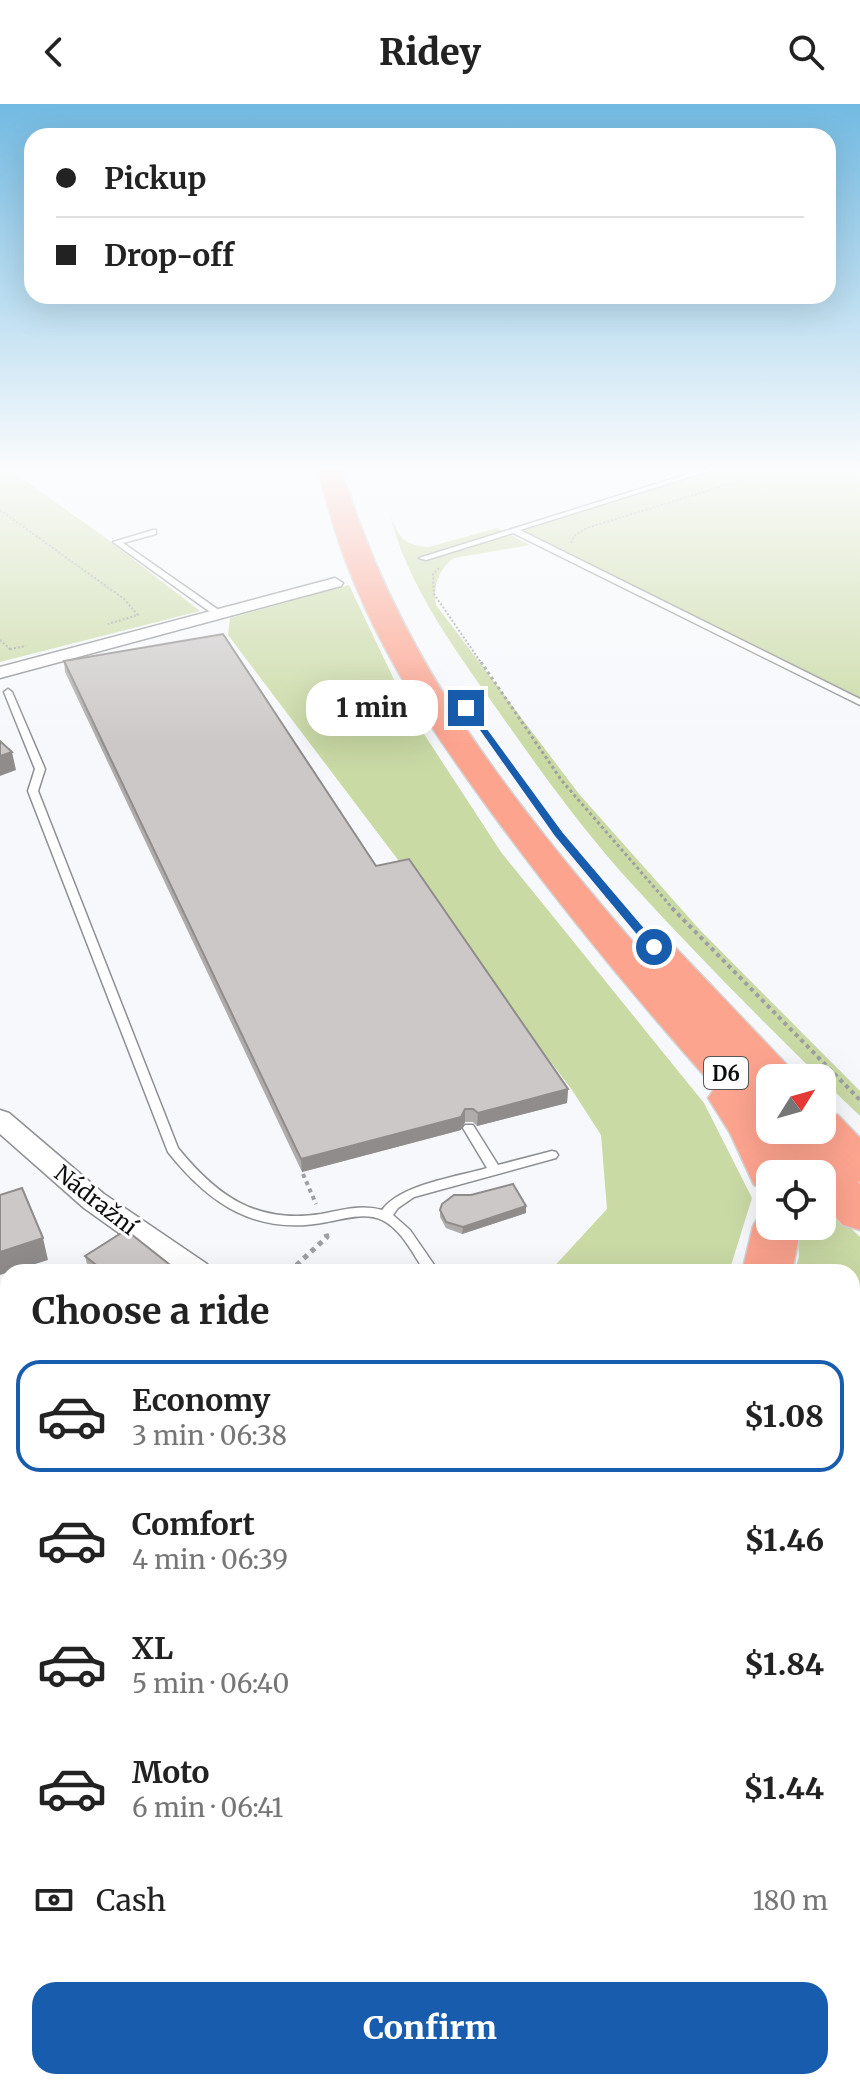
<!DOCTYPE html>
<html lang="en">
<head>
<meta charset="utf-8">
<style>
	body { margin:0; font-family:Merriweather,serif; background:#f2f2f2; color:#222; height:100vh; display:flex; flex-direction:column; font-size:30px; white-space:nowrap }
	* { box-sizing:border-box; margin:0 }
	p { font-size:26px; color:#767676 }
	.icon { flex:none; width:44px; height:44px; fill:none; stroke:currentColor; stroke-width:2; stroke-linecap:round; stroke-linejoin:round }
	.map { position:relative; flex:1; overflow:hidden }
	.panel { position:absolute; left:0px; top:1160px; width:860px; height:826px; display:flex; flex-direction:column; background:#fff; border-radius:24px 24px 0 0; box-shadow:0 8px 32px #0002 }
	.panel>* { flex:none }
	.banner { position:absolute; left:24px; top:24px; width:812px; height:176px; border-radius:24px; box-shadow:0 8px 32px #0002; display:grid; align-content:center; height:176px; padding:0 32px; background:#fff }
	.needle { width:52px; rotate:53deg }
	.tools { position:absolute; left:756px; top:960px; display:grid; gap:16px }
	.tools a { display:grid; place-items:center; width:80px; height:80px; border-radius:16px; background:#fff; box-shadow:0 8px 32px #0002; font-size:40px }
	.end { position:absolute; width:36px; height:36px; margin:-18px; border:10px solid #185cad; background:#fff; box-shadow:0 0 0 4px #fff }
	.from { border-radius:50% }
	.bubble { position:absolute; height:56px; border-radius:24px; background:#fff; box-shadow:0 8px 32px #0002; font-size:26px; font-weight:800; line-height:56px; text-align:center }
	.banner b { display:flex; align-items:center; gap:28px; height:76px; font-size:30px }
	.banner b+b { border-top:2px solid #e0e0e0 }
	.banner i { width:20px; height:20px; background:#222 }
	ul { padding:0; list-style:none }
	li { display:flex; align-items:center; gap:24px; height:112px; margin:0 16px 12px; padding:0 16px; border:4px solid transparent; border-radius:24px }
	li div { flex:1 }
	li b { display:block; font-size:30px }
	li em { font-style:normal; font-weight:800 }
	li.active { border-color:#185cad }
	li>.icon { width:72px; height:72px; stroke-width:1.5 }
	h2 { padding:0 32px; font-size:36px; line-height:96px }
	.pay { display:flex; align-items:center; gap:20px; height:88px; padding:0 32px; font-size:30px }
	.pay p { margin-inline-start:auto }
	.primary-button { display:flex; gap:16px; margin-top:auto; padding:16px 32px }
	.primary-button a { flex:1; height:92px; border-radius:24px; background:#185cad; color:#fff; font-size:32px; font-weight:800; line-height:92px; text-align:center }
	header { display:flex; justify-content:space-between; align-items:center; height:104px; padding:0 32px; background:#fff; font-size:36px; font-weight:800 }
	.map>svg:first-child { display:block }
</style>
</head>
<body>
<header><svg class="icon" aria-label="back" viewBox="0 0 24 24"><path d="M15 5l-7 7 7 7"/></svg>Ridey<svg class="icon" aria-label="search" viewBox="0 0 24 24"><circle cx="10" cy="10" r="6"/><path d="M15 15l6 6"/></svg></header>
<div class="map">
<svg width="860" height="1985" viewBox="0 0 860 1985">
	<rect width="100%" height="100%" fill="#f6f8fb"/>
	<g fill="#cadaa5">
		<polygon points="0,363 6,363 103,432 200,507 0,558"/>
		<polygon points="726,363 860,363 860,595 520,427"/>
		<path d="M390,410c8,22 14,32 39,33l68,-19 33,17 -76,13c-16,11 -21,29 -18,47l143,189 121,136 160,161v25c-78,-75 -156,-153 -229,-233 -53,-58 -99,-124 -144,-188 -38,-54 -82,-116 -97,-181z"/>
		<polygon points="349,481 409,607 501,748 704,999 752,1094 729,1168 549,1168 607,1105 601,1031 572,986 228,531 230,514"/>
		<polygon points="822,1096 860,1133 860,1343 852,1343 852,1168 794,1168 799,1153 797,1122 822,1122"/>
		<polygon points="8,1931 8,1978 718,1978 722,1985 0,1985 0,1933"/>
	</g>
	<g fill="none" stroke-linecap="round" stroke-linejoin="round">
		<defs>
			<g id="service">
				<polygon points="710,363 721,363 520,426 860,595 860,601 513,429 426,456 419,454"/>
				<polygon points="153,426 156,426 156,430 123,439 223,509 223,513 217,513 113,438"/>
				<path d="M8,585l4,3 33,77 -7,22 140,357c39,48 78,76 143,66 21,-4 40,-10 61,-4 19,-26 75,-33 105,-42l-24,-40 2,-3h8l25,40 54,-14 4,1 2,3 -2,3 -142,39 -16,11 -5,7 17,15 29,42h-14c-12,-18 -23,-42 -43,-52 -17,-8 -38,-1 -55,2 -70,14 -117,-17 -159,-70l-140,-361 7,-22 -31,-77z"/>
				<polygon points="860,1579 860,1597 854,1600 860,1604 860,1625 852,1621 852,1583"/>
			</g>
			<g id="minor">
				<polygon points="335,474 343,479 341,482 0,574 0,563"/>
				<polygon points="0,1006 9,1009 104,1090 207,1160 212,1168 175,1168 161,1159 84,1104 0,1030"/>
				<polygon points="715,1978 759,1978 762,1985 718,1985"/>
			</g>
			<polygon id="tertiary" points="852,1754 860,1757 860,1817 852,1814"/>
			<g id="motorway">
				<path d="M317,363h24c57,193 170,333 299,483l4,-6 14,-4 14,4 118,124 7,10h-27v13l-3,-1 3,3v37h52v-19l16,4 22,23v44l-3,-1 3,3v46l-17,-5 -21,-22v-29h-27l-3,-4 1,4h-23v16l-16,-5 -24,-52 -22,-35 7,-10c-78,-88 -152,-178 -221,-272 -55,-75 -108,-153 -142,-239 -15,-36 -25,-72 -35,-110z"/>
				<polygon points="770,1107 770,1122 801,1122 792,1168 742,1168 753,1122 760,1110"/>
				<rect x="852" y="1339" width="8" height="46"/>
			</g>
		</defs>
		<use href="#service" stroke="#8e8f92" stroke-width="3"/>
		<use href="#minor" stroke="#8e8f92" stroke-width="3"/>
		<use href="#tertiary" stroke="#8e8f92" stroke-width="3"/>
		<use href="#motorway" stroke="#d3d3d4" stroke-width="3"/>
		<g stroke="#9d9fa1" stroke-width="2" stroke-dasharray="2 2" stroke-linecap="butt">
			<polyline points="0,406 124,495 138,511 108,520"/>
			<polyline points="571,439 574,432 587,424 784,363"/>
			<polyline points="439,464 433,470 434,490 482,560"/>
			<polyline points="0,536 11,546"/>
			<polyline points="10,545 26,542"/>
		</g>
		<polyline stroke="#9d9fa1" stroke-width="3" stroke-dasharray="3 3" stroke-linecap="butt" points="481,558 562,677 674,806"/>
		<g stroke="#9d9fa1" stroke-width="4" stroke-dasharray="4 4" stroke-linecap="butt">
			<polyline points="672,804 860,996"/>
			<polyline points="303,1070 316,1100"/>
		</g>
		<polyline stroke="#9d9fa1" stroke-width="5" stroke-dasharray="5 5" stroke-linecap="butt" points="289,1168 327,1133 325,1127"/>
		<polyline stroke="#9d9fa1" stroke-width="6" stroke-dasharray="6 6" stroke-linecap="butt" points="645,1985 663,1978"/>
		<use href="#service" fill="#fff" fill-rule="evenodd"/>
		<use href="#minor" fill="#fff" fill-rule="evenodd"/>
		<use href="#tertiary" fill="#fff" fill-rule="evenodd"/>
		<use href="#motorway" fill="#fda48f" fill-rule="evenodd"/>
	</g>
	<g fill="#afacab">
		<polygon points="64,557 376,762 568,985 567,999 477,1022 473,1018 465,1018 461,1026 302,1068 65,568"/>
		<polygon points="440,1106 526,1109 462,1130 446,1124 440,1113"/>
		<polygon points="85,1152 179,1168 89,1168"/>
	</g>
	<g fill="#8f8c8b">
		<polygon points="12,648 16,666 0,672 0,652"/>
		<polygon points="568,985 567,999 477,1022 478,1009"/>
		<polygon points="465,1005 465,1018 461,1026 302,1068 301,1055"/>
		<polygon points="526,1102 526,1109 462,1130 463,1123"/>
		<polygon points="43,1134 48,1156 0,1171 0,1148"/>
		<polygon points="8,1647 8,1660 4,1649"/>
		<polygon points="8,1904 8,1927 7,1927 0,1913 0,1907"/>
	</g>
	<g fill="#ccc8c7" stroke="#8f8c8b" stroke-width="2">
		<polygon points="223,530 376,762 409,755 568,985 478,1009 473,1005 465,1005 461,1013 301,1055 64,557"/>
		<polygon points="0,637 12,648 0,652"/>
		<polygon points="513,1080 526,1102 463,1123 446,1118 440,1106 442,1100 454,1091 471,1091"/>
		<polygon points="22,1084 43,1134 0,1148 0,1091"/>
		<polygon points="126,1126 179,1168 105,1168 85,1152"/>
		<polygon points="8,1404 8,1647 4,1649 0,1633 0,1407"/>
		<polygon points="8,1847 8,1904 0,1907 0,1849"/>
		<polygon points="681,1978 682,1978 685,1985 663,1985"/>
	</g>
	<linearGradient id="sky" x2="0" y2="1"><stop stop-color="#72bae2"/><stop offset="0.57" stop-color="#fbfcfd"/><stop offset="1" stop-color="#fbfcfd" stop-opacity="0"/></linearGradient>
	<rect width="860" height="641" fill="url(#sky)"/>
	<polygon fill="#185cad" points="463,602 470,602 562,728 658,841 658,846 650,846 555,732"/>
	<g text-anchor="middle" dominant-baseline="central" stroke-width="6" stroke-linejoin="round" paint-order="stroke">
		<rect fill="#fff" stroke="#555656" stroke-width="2" x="704" y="953" width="44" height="32" rx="6"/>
		<g font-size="20" font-weight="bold" fill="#0c0d0e">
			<text x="726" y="969">D6</text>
		</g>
		<g font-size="22" fill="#0c0d0e" stroke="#fff">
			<text transform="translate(96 1096) rotate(38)">Nádražní</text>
		</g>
	</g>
</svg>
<div class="tools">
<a><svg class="needle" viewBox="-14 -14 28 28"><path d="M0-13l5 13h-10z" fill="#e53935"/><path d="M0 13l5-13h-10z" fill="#767676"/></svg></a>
<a><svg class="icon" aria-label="locate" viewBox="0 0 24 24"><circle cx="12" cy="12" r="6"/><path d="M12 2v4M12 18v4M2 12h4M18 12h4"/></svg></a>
</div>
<i class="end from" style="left:654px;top:843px"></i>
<i class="end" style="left:466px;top:604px"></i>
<div class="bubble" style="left:306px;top:576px;width:132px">1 min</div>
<div class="banner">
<b><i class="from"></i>Pickup</b>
<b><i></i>Drop-off</b>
</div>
<section class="panel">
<h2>Choose a ride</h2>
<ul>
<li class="active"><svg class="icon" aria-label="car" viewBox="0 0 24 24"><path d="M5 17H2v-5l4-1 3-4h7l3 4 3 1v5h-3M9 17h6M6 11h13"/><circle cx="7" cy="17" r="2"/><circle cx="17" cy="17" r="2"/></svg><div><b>Economy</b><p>3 min · 06:38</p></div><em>$1.08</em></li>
<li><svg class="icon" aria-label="car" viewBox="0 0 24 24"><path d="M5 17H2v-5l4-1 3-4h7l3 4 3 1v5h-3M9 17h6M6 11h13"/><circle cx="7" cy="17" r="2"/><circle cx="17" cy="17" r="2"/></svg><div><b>Comfort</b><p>4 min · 06:39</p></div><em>$1.46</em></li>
<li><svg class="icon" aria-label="car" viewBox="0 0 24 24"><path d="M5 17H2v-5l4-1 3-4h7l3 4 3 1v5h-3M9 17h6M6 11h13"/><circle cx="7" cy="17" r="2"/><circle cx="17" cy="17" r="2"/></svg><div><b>XL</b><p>5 min · 06:40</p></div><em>$1.84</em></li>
<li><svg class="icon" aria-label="car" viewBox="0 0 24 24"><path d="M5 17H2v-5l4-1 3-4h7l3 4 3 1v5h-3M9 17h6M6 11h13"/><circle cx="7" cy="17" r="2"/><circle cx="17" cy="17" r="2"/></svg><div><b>Moto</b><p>6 min · 06:41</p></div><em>$1.44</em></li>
</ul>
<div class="pay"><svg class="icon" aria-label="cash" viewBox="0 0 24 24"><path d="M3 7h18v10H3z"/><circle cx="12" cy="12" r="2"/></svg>Cash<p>180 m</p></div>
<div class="primary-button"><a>Confirm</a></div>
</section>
</div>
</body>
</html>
